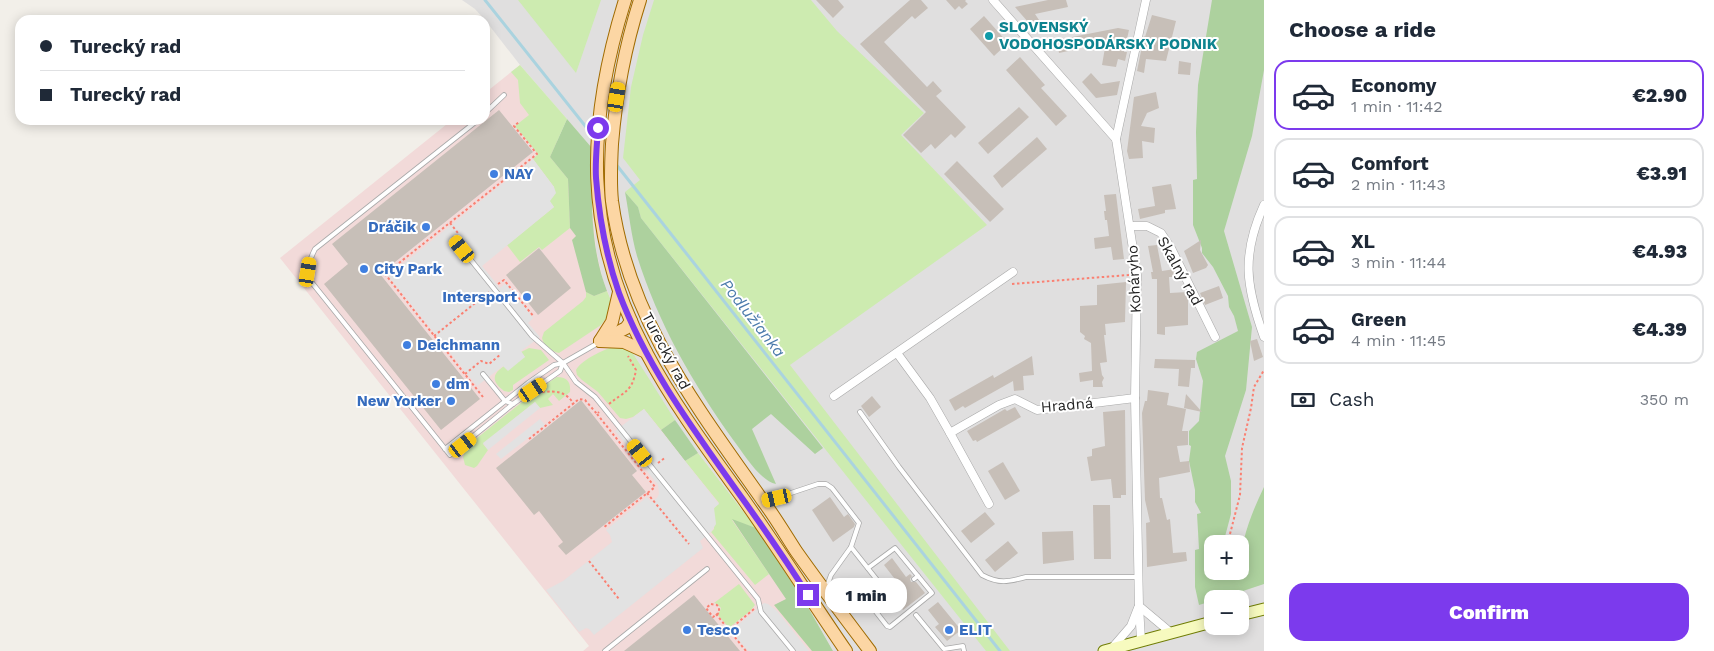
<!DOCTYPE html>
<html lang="en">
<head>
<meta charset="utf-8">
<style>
	body { margin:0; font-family:"Work Sans",sans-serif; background:#f2f2f3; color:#1f2937; height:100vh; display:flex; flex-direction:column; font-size:19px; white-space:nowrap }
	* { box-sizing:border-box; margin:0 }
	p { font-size:16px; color:#747a83 }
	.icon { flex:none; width:28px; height:28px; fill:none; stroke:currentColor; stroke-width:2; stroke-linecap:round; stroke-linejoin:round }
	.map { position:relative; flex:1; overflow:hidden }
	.drawer { display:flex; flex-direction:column; background:#fff; width:450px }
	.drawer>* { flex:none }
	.guide { position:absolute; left:15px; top:15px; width:475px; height:110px; border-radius:15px; box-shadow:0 2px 12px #0003; display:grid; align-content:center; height:110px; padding:0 25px; background:#fff }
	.tools { position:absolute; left:1204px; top:535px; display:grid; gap:10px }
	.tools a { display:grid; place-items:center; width:45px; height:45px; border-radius:10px; background:#fff; box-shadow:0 2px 12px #0003; font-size:25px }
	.end { position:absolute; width:22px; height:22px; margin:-11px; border:6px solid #7c3aed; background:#fff; box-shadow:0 0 0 2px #fff }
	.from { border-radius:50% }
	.bubble { position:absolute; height:35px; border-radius:15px; background:#fff; box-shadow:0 2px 12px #0003; font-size:16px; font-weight:800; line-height:35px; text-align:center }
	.car { position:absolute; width:15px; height:30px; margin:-15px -8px; border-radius:6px; box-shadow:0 0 4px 1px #0007; background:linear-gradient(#f5c518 24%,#345 0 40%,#f5c518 0 76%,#345 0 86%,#f5c518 0) }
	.guide b { display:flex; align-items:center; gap:18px; height:48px; font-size:19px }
	.guide b+b { border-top:1px solid #e0e1e3 }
	.guide i { width:12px; height:12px; background:#1f2937 }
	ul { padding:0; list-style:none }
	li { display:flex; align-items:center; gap:15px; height:70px; margin:0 10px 8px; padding:0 15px; border:2px solid #e0e1e3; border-radius:15px }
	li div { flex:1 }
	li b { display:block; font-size:19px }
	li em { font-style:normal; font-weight:800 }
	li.selected { border-color:#7c3aed }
	li>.icon { width:45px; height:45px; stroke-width:1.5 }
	h2 { padding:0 25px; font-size:22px; line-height:60px }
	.pay { display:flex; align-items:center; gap:12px; height:55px; padding:0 25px; font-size:19px }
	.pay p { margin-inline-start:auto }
	.primary-button { display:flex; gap:10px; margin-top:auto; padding:10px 25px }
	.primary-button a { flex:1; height:58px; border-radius:15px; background:#7c3aed; color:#fff; font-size:20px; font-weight:800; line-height:58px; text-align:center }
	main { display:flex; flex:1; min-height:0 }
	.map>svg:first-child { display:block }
</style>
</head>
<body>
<main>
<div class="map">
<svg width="1264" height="651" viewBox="0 0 1264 651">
	<rect width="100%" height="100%" fill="#f2efe9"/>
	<path fill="#e0dfdf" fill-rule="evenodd" d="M462,0h802v651h-431l-28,-49 -49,-74 -68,-88 -24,-35 -30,-50 -31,-74 -7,-31 -3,-36 -1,-66 -72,-83 -35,-45 -10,-11zM1212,544h28v27h-28zM1212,599h28v27h-28z"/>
	<polygon fill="#f2dad9" points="520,65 593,214 596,250 603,281 634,355 664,405 688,440 756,528 805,602 833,651 583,651 589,646 280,258 452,120 485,120 485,93"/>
	<g fill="#cdebb0">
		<polygon points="518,0 601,0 576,73"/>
		<polygon points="654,0 811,0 837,31 924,113 901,135 987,225 790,365 1010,651 986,651 641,218 638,207 625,192 640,180 623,158 631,87 643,35"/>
		<polygon points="520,65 567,119 550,157 568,179 570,228 542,250 539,247 520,262 507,245 554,207 549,201 554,187 533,159 538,154 515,126 529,115 520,103 518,80 511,72"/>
		<path d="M607,291l5,12 -5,14 -6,8 -42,28c-8,-2 -15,-6 -17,-15l2,-6 39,-31 3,-4v-5l8,4z"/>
		<path d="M620,345l10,5 4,5 41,65 -14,10 -17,-21 -11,8 -7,2 -6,-1 -22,-26 -16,-12 -5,-5 -1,-5c6,-11 32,-23 44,-25z"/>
		<path d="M529,348l12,2 8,10 -36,25v5l-4,2 -5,-1c-25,-18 7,-29 21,-34l-4,-5z"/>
		<path d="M557,377c10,0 14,5 13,15l-11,9 -6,-7 -5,5 5,6 -13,3 -5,-6 -52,42 5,6 -11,16 -3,2 -9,-3 -2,-8 4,-11 70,-56z"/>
		<polygon points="698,453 756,528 732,520 769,574 755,585 711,532 714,529 714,508 719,503 685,461"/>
		<polygon points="739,584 755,605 750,611 729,628 718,615 721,608 717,604 714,603"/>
	</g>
	<g fill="#add19e">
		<path d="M1212,0h52v70l-12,66 -28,95 28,96 -6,63 -21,66 6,25v33l-8,30h-11v27h11l2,2 3,-2h12c0,-29 11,-57 24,-84v97l-45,15h-7v2l-13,4 -4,-18v-37l4,-1 -2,-35 4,-1 -6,-11v-12l-6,-29 2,-15 -2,-1v-14l10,-10 4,-40 -7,-22 1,-7 41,-21 -4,-15 -5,-9 -1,-11 -15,-29 -11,-14v-5l-9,-23v-45l4,-1 -1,-47 2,-47z"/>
		<path d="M567,119l25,29c0,48 -3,97 15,143l-13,5 -8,-4 -14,-52 4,-4 -6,-8 -2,-49 -18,-22z"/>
		<path d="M625,192l13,15 3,11 182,230 -8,6 -44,-40 -19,15 24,55c-16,-3 -32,-30 -42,-43 -41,-57 -76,-118 -97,-185 -6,-21 -8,-43 -12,-64z"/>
		<polygon points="675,420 698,453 685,461 661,430"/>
		<polygon points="732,519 756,528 805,602 833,651 812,651 774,605 786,599"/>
	</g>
	<g fill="#e2e2e2">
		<polygon points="533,159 554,187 556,193 550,201 554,207 482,266 500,288 506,283 533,318 528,323 540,337 521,351 525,357 508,371 503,366 477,386 388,276"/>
		<polygon points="535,402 540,408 488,450 483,443"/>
		<polygon points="644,409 719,504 714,508 716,524 711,532 700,541 703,548 594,635 589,629 586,628 579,632 546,590 563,581 612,542 610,535 606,530 647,497 651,502 657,498 659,494 658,485 615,431"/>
		<polygon points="540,419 545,425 501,459 496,454"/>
		<polygon points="764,603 768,604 777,611 809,651 748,651 731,631"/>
	</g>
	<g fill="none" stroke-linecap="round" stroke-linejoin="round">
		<g stroke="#aad3df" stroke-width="3">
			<polyline points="485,0 594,137"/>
			<polyline points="615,163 1000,651"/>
		</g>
	</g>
	<g fill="#c7bfb8">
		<polygon points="816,0 838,0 844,7 833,18"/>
		<polygon points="910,0 921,0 928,8 915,19 912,16 884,42 927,87 933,81 942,91 936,96 966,127 955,138 951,134 935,149 931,144 921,153 903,135 926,112 860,44"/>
		<polygon points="946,0 966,0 965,1 968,4 962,9 959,6 955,10"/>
		<polygon points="1048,0 1066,0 1068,7 1035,14 1039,20 1028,22 1015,7"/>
		<polygon points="1152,15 1176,21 1166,61 1146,59 1144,73 1137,71 1144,36 1145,37"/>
		<polygon points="984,16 1008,43 994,56 970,29"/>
		<polygon points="1118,28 1129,30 1124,52 1127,52 1125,61 1118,59 1116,67 1102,65 1106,42 1098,43 1098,41 1080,45 1080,47 1073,48 1073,50 1059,53 1057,40"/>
		<polygon points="1020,57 1045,85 1041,88 1067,116 1056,126 1006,70"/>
		<polygon points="1179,61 1191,63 1190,75 1178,74"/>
		<polygon points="1091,73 1101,84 1120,81 1117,95 1096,98 1082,82"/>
		<polygon points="1156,92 1159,108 1147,113 1141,126 1155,128 1154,143 1142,141 1143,158 1129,159 1127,151 1134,97"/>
		<polygon points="1019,107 1029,117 988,154 978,143"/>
		<polygon points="499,110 533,152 380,274 480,399 441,430 324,284 348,264 332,244"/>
		<polygon points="1037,137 1047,149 1002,188 993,176"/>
		<polygon points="957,161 1004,209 990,222 944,174"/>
		<polygon points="1171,184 1176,209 1165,210 1165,213 1140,219 1138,209 1155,206 1152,187"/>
		<polygon points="1116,194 1124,259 1113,260 1111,247 1095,249 1094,238 1109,236 1107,220 1105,220 1104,211 1106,211 1104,195"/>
		<polygon points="1201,240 1200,250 1208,265 1206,268 1193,273 1184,251"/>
		<polygon points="1157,245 1162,271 1175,269 1174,277 1169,277 1170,293 1187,292 1188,294 1188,325 1165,327 1165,335 1157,334 1157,279 1152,279 1151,272 1153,272 1148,246"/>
		<polygon points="539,248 571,288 538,315 506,275"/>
		<polygon points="1126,282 1125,322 1105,324 1106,335 1104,335 1107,362 1100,363 1102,375 1104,378 1102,382 1103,387 1093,387 1093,380 1080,382 1079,373 1092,371 1091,343 1084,339 1085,336 1080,332 1080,306 1097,305 1097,285"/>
		<polygon points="1219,286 1223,298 1205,305 1200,293"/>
		<polygon points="1257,339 1263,357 1254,361 1250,341"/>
		<polygon points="1032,356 1034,375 1023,376 1024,390 1014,391 1013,381 965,408 963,406 955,411 949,400 993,375 994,378"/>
		<polygon points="1155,359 1195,360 1195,368 1191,368 1189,387 1178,386 1179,369 1154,368"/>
		<polygon points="1148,390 1169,393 1167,405 1186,409 1182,431 1188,431 1188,445 1177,446 1180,462 1189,461 1190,472 1159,478 1160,498 1162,498 1167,520 1170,519 1173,553 1186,552 1187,561 1147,567 1146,523 1150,522 1145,500 1142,413 1145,401 1147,401"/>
		<polygon points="1186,394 1202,412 1184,408"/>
		<polygon points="872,396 881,407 869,417 861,406"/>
		<polygon points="581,400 637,471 632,475 646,492 566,555 558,546 563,542 539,511 534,515 496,468"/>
		<polygon points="1015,407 1021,417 977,442 976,440 973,441 967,431 1005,409 1007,411"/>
		<polygon points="1125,410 1126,495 1121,495 1121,498 1113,498 1111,479 1091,481 1087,457 1092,456 1092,449 1105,446 1103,412"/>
		<polygon points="1003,462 1020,491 1005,500 988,471"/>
		<polygon points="830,497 844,517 848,514 855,524 854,527 833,542 812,510"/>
		<polygon points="1093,505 1110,505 1111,559 1094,559"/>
		<polygon points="985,512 995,524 971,543 961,531"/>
		<polygon points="1073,531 1074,560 1043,564 1042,532"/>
		<polygon points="1008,541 1018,553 995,572 985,560"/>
		<polygon points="892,558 906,577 910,574 912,576 910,579 911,582 916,582 925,593 903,610 896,601 903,595 902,593 904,589 901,586 897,587 896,585 898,583 884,565"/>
		<polygon points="694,595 740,651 624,651"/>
		<polygon points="938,602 961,630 947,641 935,627 939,624 928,610"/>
	</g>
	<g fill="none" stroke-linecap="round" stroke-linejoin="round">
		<defs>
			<g id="lane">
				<polyline points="485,113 504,95"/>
				<path d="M478,120l-163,129c-5,10 -8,18 -6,30l141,176 63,-51 47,-33 3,-8"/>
				<polyline points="454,239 532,336 563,363 576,382 595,397 758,599 761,612 793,651"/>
				<polyline points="483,374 505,401 513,404"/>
				<path d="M860,412l39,55 83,108c17,9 26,7 44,2h113"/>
				<polyline points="445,449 528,383 554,365 563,363 598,343"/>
				<polyline points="767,501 818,484 826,484 832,488 859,523 851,547 831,575 826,589"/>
				<polyline points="851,547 889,595 900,590"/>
				<polyline points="868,568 895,548 918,576 914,579"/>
				<polyline points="889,595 873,608 887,626 890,627 932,593 918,576"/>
				<polyline points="916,615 944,649 963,646 964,651"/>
				<polyline points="605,651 707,569"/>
			</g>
			<g id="street">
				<polyline points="993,0 1116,139 1137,275 1135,398 1139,606 1141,640"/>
				<polyline points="1116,139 1146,0"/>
				<path d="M1264,205c-23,50 -18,82 0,132"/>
				<polyline points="1130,226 1147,226 1161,233 1171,248 1215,337"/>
				<polyline points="897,353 930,398 950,433 999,405 1015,399 1037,410 1135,398"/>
				<polyline points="834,396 1013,272"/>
				<polyline points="950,433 989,504"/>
				<polyline points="1139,606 1170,632"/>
				<polyline points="1112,648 1131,626 1138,608"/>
			</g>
			<g id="secondary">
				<polyline points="1240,615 1264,609"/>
				<polyline points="1104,651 1212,622"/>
			</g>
			<g id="primary">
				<path d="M625,0c-39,125 -42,234 21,352 27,51 62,98 96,145 36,51 69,103 104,154"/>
				<path d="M640,0c-15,47 -24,95 -28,144 -1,19 -2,38 0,57 16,118 85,206 151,300 12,16 22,33 33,50 24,34 49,67 74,100"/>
				<polyline points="603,340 626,328 631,321"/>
				<polyline points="600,341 612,322 619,292"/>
				<polyline points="600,341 624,342 646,352"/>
			</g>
		</defs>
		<use href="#lane" stroke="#a9a9a9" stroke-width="5.5"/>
		<use href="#street" stroke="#a9a9a9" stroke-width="9"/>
		<use href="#secondary" stroke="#707d05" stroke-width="13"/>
		<use href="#primary" stroke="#a06b00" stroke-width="14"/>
		<g stroke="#fa8072" stroke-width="2" stroke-dasharray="2.5 2.5" stroke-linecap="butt">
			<polyline points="450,223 458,233"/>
			<polyline points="498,284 504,280 534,317"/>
			<polyline points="1012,284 1129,275"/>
			<polyline points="434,336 489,292"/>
			<polyline points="465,374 481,361 489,364 501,354"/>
			<path d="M542,392c15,-1 23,-1 32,12"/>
			<polyline points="483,397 385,274 537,154 514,126 519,122"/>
			<path d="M609,404c16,-13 23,-12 27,-34l-8,-14"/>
			<polyline points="597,414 655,487 603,528"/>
			<polyline points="529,439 579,399 585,400 597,414 599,412"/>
			<polyline points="658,463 666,457"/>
			<polyline points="647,493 689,544"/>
			<polyline points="1230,544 1230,534 1240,495 1242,448 1251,408 1254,387 1264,370"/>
			<polyline points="589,561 619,599"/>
			<polygon points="711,604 717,605 719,608 719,613 713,617 706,608"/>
			<polyline points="716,614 746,651"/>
			<polyline points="729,630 754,609"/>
		</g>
		<use href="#lane" stroke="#fff" stroke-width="4"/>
		<use href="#street" stroke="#fff" stroke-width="8"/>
		<use href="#secondary" stroke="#f7fabf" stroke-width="11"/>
		<use href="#primary" stroke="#fcd6a4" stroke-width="12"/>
	</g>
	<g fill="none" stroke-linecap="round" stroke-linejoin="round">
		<path stroke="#7c3aed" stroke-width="6" d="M598,128c-1,17 -3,33 -2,50 3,38 10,78 23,115 28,75 77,140 123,205 23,32 45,64 66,97"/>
	</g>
	<circle fill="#0f9aa8" stroke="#fff" stroke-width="2" cx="989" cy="36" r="5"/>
	<g fill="#3f7fe0" stroke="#fff" stroke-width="2">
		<circle cx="494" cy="174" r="5"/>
		<circle cx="426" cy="227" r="5"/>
		<circle cx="364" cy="269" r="5"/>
		<circle cx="527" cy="297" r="5"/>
		<circle cx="407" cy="345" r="5"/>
		<circle cx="436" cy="384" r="5"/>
		<circle cx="451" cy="401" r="5"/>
		<circle cx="687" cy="630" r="5"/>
		<circle cx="949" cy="630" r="5"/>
	</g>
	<g text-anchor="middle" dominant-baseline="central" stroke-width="4" stroke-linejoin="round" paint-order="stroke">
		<g font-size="15" font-weight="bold" fill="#0d838f" stroke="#fff" text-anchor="start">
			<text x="999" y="27">SLOVENSKÝ<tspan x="999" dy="17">VODOHOSPODÁRSKY PODNIK</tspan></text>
		</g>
		<g font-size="15" font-weight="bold" fill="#366cbe" stroke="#fff" text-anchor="start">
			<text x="504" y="174">NAY</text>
			<text x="416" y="227" text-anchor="end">Dráčik</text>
			<text x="374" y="269">City Park</text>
			<text x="517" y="297" text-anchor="end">Intersport</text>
			<text x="417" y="345">Deichmann</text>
			<text x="446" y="384">dm</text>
			<text x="441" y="401" text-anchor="end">New Yorker</text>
			<text x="697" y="630">Tesco</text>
			<text x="959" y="630">ELIT</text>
		</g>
		<g font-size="15" fill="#222" stroke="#fff">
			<text transform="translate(1180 271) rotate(61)">Skalný rad</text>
			<text transform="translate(1134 279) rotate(-93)">Koháryho</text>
			<text transform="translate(666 351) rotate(62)">Turecký rad</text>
			<text transform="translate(1067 405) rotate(-5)">Hradná</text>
		</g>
		<g font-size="16" font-style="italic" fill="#4a7aab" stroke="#fff">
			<text transform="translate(753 318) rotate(52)">Podlužianka</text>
		</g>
	</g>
</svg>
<div class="tools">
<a>+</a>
<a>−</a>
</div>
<i class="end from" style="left:598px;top:128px"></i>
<i class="end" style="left:808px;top:595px"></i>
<div class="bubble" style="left:825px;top:578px;width:82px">1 min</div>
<i class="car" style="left:617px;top:97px;rotate:9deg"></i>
<i class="car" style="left:462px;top:249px;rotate:321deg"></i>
<i class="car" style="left:308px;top:272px;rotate:9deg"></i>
<i class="car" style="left:533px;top:390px;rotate:56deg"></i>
<i class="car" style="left:463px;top:445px;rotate:52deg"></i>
<i class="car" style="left:640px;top:453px;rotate:321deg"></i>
<i class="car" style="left:777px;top:498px;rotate:257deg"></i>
<div class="guide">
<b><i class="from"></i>Turecký rad</b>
<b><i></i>Turecký rad</b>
</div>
</div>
<section class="drawer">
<h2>Choose a ride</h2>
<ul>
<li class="selected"><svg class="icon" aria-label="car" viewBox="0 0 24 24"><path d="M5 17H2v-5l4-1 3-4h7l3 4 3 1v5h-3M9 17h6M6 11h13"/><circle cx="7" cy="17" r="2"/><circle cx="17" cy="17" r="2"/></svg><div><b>Economy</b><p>1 min · 11:42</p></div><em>€2.90</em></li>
<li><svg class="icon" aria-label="car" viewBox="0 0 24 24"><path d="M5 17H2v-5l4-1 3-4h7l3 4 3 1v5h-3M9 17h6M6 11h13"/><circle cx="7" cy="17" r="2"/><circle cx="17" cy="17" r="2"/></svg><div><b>Comfort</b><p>2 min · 11:43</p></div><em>€3.91</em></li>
<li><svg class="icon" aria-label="car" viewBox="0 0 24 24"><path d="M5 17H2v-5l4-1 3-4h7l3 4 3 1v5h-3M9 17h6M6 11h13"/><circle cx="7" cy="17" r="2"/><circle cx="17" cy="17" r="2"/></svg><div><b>XL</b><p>3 min · 11:44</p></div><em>€4.93</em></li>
<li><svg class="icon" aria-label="car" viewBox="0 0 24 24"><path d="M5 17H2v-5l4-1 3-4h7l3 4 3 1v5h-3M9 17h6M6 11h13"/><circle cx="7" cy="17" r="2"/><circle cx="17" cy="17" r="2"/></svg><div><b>Green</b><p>4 min · 11:45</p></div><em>€4.39</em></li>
</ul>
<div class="pay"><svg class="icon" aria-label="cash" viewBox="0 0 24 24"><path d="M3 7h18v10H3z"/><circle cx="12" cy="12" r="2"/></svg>Cash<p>350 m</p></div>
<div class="primary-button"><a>Confirm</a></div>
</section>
</main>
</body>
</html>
